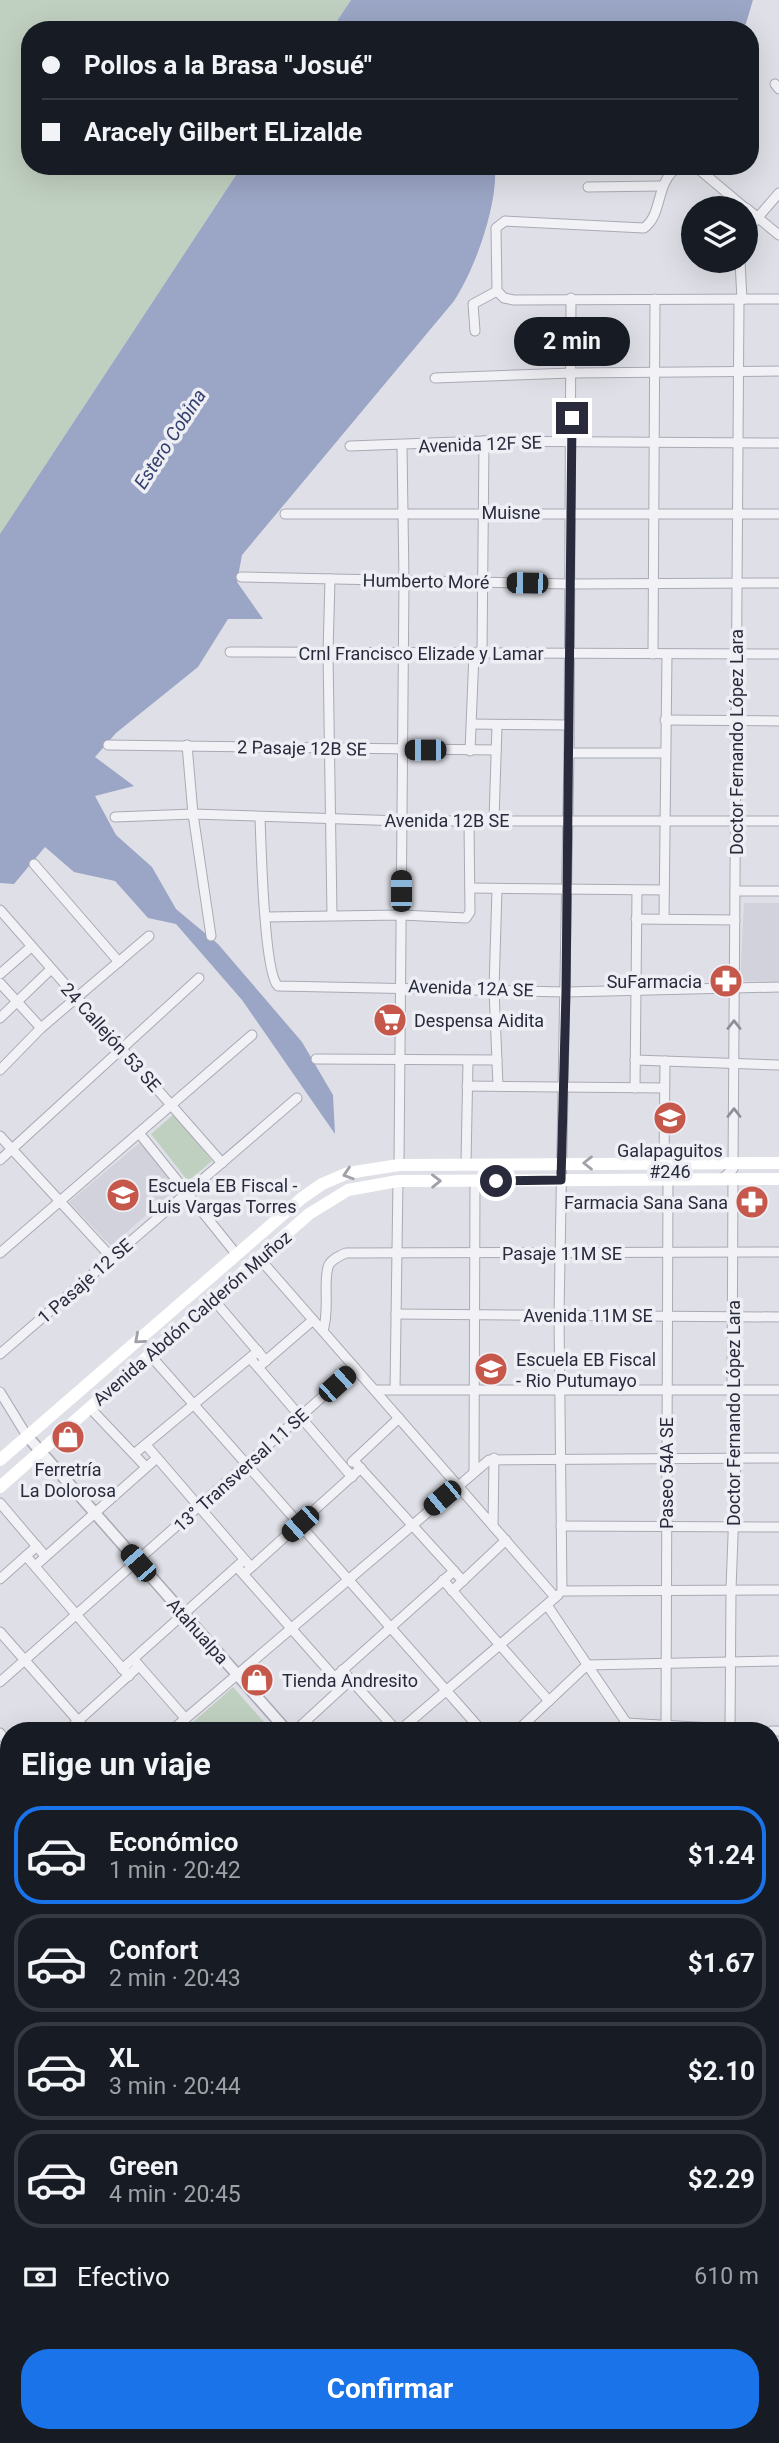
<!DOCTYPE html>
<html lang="es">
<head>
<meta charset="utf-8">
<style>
	body { margin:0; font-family:Roboto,sans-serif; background:#242831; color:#f1f3f6; height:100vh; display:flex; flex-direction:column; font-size:26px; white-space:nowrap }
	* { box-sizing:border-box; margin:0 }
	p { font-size:23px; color:#9ea1a6 }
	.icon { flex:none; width:38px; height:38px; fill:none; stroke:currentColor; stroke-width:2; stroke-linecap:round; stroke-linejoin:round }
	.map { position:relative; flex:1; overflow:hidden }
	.details { position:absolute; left:0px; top:1722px; width:780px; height:721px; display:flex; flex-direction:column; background:#171b24; border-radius:28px 28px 0 0; box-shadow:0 7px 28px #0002 }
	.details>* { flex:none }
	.top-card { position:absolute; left:21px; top:21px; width:738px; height:154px; border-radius:28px; box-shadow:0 7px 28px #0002; display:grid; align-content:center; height:154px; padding:0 21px; background:#171b24 }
	.tools { position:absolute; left:681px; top:196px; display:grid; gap:14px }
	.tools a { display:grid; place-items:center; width:77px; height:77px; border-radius:50%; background:#171b24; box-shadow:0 7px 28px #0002; font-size:35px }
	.end { position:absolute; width:32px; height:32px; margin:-16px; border:9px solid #292b3d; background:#fff; box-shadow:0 0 0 4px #fff }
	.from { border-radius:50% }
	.bubble { position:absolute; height:49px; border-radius:24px; background:#171b24; box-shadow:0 7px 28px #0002; font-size:23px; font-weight:700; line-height:49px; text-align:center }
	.car { position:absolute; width:21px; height:42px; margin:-21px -10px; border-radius:9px; box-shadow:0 0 5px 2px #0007; background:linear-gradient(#222 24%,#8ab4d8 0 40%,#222 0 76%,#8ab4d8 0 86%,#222 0) }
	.top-card b { display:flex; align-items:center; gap:24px; height:66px; font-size:26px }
	.top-card b+b { border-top:2px solid #363941 }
	.top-card i { width:18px; height:18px; background:#f1f3f6 }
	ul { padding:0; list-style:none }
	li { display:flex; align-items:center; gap:21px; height:98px; margin:0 14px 10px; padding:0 7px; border:4px solid #363941; border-radius:28px }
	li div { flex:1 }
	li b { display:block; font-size:26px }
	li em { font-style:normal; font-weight:700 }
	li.selected { border-color:#1a73e8 }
	li>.icon { width:63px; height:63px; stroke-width:1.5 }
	h2 { padding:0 21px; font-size:32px; line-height:84px }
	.pay { display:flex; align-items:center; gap:18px; height:77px; padding:0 21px; font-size:26px }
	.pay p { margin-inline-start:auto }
	.button { display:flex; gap:14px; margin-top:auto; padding:14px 21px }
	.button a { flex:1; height:80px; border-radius:28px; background:#1a73e8; color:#fff; font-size:28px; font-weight:700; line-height:80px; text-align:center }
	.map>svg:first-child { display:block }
</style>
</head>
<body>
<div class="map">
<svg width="779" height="2443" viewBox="0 0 779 2443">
	<rect width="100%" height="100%" fill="#dfe0e7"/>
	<g fill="#d1d2dc">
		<polygon points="744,903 779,903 779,982 740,981"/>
		<polygon points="141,1142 177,1188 111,1246 69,1202"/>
		<polygon points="477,1357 505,1357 505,1382 478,1381"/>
	</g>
	<g fill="#c0d0c0">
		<polygon points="0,0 351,0 331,30 30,30 30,166 242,166 0,534"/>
		<polygon points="174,1114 212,1161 188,1181 151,1134"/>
		<polygon points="233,1687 272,1731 183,1731"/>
	</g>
	<g fill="#9ba5c5">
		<polygon points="351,0 753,0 744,30 331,30"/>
		<path d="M242,166h253c3,39 -20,103 -41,135l-212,254 -5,27 26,37h-35l-30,48 -82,66 -21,24 39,29 -39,10 21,39 36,32 24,42 42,35 84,98 31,53 2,39 -93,-134 -66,-76 -28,-6 -33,-37 -41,-9 -29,-25 -31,37 -14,-1v-349z"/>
	</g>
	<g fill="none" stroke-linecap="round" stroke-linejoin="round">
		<defs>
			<g id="minor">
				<polyline points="775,84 779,89"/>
				<path d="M679,166c-25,17 -15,47 -35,62l-139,-7 -9,7 1,63 7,7 10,2 265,-1"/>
				<polyline points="695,166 745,208"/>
				<polyline points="588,187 661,186"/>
				<polyline points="746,208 779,235"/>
				<polyline points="746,231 779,193"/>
				<polyline points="740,261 742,300"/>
				<polyline points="475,331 473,304 497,291"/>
				<polyline points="435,378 572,373 779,371"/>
				<polyline points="350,446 484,441 779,443"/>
				<polyline points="285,514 779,514"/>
				<polyline points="241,577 570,584 779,583"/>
				<polyline points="330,579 328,653 332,915"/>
				<polyline points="230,652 779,654"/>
				<polyline points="482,652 484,441"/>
				<polyline points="653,654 655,299"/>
				<polyline points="665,720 779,721"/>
				<polyline points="472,724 568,725"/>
				<polyline points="108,745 496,750"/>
				<polyline points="187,745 193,814 211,936"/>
				<polyline points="470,751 474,653"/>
				<polyline points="569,753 665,753"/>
				<polyline points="115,817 193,814 402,821 779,821"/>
				<path d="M260,817c1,27 4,156 18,169l288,6 213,-5"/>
				<polyline points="494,820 497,726"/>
				<polyline points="34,864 119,962"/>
				<polyline points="470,888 664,890"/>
				<polyline points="497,889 494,989 498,1086"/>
				<polyline points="735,891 779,891"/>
				<polyline points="0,910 222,1163"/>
				<polyline points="266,917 401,915 466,918 470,912 469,822"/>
				<polyline points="636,919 735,920"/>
				<polyline points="664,919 667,654"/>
				<polyline points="0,974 31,947"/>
				<polyline points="0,983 41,1028"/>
				<polyline points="0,1018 50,970"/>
				<polyline points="316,1059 497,1060"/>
				<polyline points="635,1060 779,1065"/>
				<polyline points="0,1070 41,1028 149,936"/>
				<polyline points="467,1086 664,1088"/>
				<polyline points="635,1088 637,891"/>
				<polyline points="139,1133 237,1255"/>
				<polyline points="0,1136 112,1258"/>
				<polyline points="0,1160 199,978"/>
				<polyline points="466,1163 468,1061"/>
				<polyline points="664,1163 665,1061"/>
				<polyline points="399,1165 404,581 402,447"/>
				<polyline points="723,1178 733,1169 739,300"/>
				<polyline points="0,1253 252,1035"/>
				<polyline points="259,1258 555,1597"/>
				<polyline points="213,1299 266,1361"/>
				<polyline points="396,1314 779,1317"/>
				<path d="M323,1331c7,-23 0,-45 5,-64 2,-7 11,-11 18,-14l433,-1"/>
				<polyline points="0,1354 297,1098"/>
				<polyline points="150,1355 482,1731"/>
				<polyline points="250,1358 352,1477"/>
				<polyline points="262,1364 313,1320"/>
				<polyline points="395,1389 398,1181"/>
				<polyline points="375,1390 779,1390"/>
				<polyline points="0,1392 27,1436"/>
				<polyline points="90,1408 146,1467"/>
				<polyline points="146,1445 251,1567"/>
				<polyline points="134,1454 258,1351"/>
				<polyline points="354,1461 463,1581"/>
				<polyline points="352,1462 399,1418"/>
				<polyline points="474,1472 475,1181"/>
				<polyline points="0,1503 45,1556"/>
				<polyline points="493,1526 494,1458"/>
				<polyline points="561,1526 779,1527"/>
				<polyline points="26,1556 129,1676"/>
				<polyline points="35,1566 157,1458"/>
				<polyline points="237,1567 343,1687"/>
				<polyline points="248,1570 361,1468"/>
				<polyline points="0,1579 37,1546"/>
				<polyline points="443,1580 549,1701"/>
				<polyline points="452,1591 506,1540"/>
				<polyline points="562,1591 559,1315 569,753 571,298"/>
				<polyline points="562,1591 779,1590"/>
				<polyline points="547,1605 632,1731"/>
				<polyline points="0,1632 87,1731"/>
				<polyline points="136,1662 185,1718"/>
				<polyline points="122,1669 244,1560"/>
				<polyline points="342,1670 397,1731"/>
				<polyline points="334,1678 454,1571"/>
				<polyline points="0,1682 355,1368"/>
				<polyline points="666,1725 668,1179"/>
				<polyline points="67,1731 139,1666"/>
				<polyline points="171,1731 489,1460 779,1458"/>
				<polyline points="295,1731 345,1685"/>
				<polyline points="399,1731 558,1595"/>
				<polyline points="517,1731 587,1665 779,1661"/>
				<polyline points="617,1731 626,1723 765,1731"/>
				<polyline points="730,1731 731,1589 736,1457 732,1391 733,1178"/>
				<polyline points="772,1731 779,1731"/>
				<polyline points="0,1733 9,1744"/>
				<polyline points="0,1778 9,1770"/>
				<polyline points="772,1798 779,1798"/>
				<polyline points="772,1861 779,1861"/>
				<polyline points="0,1862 9,1872"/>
				<polyline points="0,1885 9,1876"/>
				<polyline points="772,1930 779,1939"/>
				<polyline points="0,1956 9,1966"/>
				<polyline points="0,1973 8,1966"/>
				<polyline points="772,1991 779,1984"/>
				<polyline points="772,2052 779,2060"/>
				<polyline points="772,2080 779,2074"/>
				<polyline points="772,2153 779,2161"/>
				<polyline points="0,2168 9,2161"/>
				<polyline points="0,2179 9,2189"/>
				<polyline points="772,2191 779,2185"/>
				<polyline points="0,2284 9,2277"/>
				<polyline points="0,2302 9,2312"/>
				<polyline points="0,2369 9,2361"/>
				<polyline points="772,2391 779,2385"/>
				<polyline points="772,2395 779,2403"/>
				<polyline points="0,2409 9,2419"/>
				<polyline points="23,2434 31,2443"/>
				<polyline points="120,2434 129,2443"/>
				<polyline points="224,2434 232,2443"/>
				<polyline points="424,2434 432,2443"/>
				<polyline points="511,2434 518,2443"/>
				<polyline points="604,2434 612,2443"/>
				<polyline points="39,2443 49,2434"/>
				<polyline points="164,2443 173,2434"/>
				<polyline points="263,2443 273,2434"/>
				<polyline points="378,2443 388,2434"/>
				<polyline points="487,2443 497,2434"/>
				<polyline points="587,2443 598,2434"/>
				<polyline points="612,2443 622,2434"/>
				<polyline points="713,2443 723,2434"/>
			</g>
			<g id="tertiary">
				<polyline points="27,1436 287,1731"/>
				<polyline points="0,2078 9,2088"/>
				<polyline points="772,2275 779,2283"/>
				<polyline points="317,2434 325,2443"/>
			</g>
		</defs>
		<use href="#minor" stroke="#a8aab4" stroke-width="11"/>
		<use href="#tertiary" stroke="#a8aab4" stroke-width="13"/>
		<use href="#minor" stroke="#f1f1f6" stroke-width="9"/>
		<use href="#tertiary" stroke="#f1f1f6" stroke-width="10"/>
		<g stroke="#fff" stroke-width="12">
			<polyline points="0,1460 302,1198 322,1184 348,1173 399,1165 779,1163"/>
			<polyline points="0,1487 309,1214 348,1190 398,1181 779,1179"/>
		</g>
	</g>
	<defs><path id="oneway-chevron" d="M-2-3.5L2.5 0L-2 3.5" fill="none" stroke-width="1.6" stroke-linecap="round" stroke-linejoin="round" transform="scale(1.75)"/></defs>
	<g stroke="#8d8e9a">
		<use href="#oneway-chevron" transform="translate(734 1025) rotate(-90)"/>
		<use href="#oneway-chevron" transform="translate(734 1113) rotate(-90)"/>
	</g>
	<g stroke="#9fa0a8">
		<use href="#oneway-chevron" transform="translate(588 1163) rotate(180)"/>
		<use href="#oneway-chevron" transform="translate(348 1174) rotate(162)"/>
		<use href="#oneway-chevron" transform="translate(436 1181) rotate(-1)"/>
		<use href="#oneway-chevron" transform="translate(139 1339) rotate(139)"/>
	</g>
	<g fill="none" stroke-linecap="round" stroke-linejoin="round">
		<polyline stroke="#292b3d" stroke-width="9" points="496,1181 561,1180 566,992 572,418"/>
	</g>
	<defs>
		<symbol id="pharmacy-disc" viewBox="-11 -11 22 22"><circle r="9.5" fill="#c5584a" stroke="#eeeff5"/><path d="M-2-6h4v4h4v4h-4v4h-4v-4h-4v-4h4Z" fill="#fff"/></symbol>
		<symbol id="supermarket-disc" viewBox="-11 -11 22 22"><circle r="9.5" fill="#c5584a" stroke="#eeeff5"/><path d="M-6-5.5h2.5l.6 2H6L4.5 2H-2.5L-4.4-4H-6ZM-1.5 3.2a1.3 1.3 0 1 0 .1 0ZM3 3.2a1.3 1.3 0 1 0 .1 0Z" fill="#fff"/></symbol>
		<symbol id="school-disc" viewBox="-11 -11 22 22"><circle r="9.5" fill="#c5584a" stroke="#eeeff5"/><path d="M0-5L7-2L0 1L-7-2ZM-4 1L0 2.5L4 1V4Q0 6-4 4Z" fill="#fff"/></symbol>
		<symbol id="shop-disc" viewBox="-11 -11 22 22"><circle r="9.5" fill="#c5584a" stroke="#eeeff5"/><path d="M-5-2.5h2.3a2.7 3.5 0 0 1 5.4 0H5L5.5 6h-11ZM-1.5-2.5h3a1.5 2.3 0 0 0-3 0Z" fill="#fff"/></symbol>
	</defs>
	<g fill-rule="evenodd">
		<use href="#pharmacy-disc" x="707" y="962" width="38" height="38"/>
		<use href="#supermarket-disc" x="371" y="1001" width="38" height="38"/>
		<use href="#school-disc" x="651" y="1099" width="38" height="38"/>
		<use href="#school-disc" x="104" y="1176" width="38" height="38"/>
		<use href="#pharmacy-disc" x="733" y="1183" width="38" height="38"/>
		<use href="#school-disc" x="472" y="1350" width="38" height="38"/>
		<use href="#shop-disc" x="49" y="1418" width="38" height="38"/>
		<use href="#shop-disc" x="238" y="1661" width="38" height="38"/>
	</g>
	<g text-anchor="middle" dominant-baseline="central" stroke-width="7" stroke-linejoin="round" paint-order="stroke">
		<g font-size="18" fill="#292b3d" stroke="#eeeff5">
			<text transform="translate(480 444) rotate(-2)">Avenida 12F SE</text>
			<text x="511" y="512">Muisne</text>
			<text transform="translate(426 581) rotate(1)">Humberto Moré</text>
			<text x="421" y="653">Crnl Francisco Elizade y Lamar</text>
			<text transform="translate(736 742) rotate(-90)">Doctor Fernando López Lara</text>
			<text transform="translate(302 748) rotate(1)">2 Pasaje 12B SE</text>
			<text x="447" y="820">Avenida 12B SE</text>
			<text transform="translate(471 988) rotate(2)">Avenida 12A SE</text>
			<text transform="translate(111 1037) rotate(48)">24 Callejón 53 SE</text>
			<text x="562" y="1253">Pasaje 11M SE</text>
			<text transform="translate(85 1281) rotate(-41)">1 Pasaje 12 SE</text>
			<text x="588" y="1315">Avenida 11M SE</text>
			<text transform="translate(192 1318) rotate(-41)">Avenida Abdón Calderón Muñoz</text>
			<text transform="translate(733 1413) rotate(-90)">Doctor Fernando López Lara</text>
			<text transform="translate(241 1470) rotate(-42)">13° Transversal 11 SE</text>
			<text transform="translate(666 1473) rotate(-90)">Paseo 54A SE</text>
			<text transform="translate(198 1631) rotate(48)">Atahualpa</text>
		</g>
		<g font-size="18" fill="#292b3d" stroke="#eeeff5" text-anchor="start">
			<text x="702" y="981" text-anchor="end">SuFarmacia</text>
			<text x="414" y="1020">Despensa Aidita</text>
			<text x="670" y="1150" text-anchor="middle">Galapaguitos<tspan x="670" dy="21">#246</tspan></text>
			<text x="148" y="1185">Escuela EB Fiscal -<tspan x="148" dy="21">Luis Vargas Torres</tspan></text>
			<text x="728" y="1202" text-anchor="end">Farmacia Sana Sana</text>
			<text x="516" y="1359">Escuela EB Fiscal<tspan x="516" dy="21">- Rio Putumayo</tspan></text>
			<text x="68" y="1469" text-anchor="middle">Ferretría<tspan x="68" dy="21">La Dolorosa</tspan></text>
			<text x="282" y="1680">Tienda Andresito</text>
		</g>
		<g font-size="19" font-style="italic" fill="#35406e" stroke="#eeeff5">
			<text transform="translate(170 439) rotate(-57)">Estero Cobina</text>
		</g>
	</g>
</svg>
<div class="tools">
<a><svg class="icon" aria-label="layers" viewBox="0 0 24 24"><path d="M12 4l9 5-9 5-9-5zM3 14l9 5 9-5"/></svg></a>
</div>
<i class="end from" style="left:496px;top:1181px"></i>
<i class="end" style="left:572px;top:418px"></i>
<div class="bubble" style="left:514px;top:317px;width:116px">2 min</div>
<i class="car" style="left:527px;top:583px;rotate:271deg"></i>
<i class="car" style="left:425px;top:750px;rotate:270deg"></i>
<i class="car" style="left:401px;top:891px;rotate:0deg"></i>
<i class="car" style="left:337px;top:1384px;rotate:48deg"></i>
<i class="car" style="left:442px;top:1498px;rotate:230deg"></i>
<i class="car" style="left:300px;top:1524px;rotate:228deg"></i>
<i class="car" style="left:138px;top:1563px;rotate:319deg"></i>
<div class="top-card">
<b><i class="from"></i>Pollos a la Brasa &quot;Josué&quot;</b>
<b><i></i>Aracely Gilbert ELizalde</b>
</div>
<section class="details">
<h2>Elige un viaje</h2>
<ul>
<li class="selected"><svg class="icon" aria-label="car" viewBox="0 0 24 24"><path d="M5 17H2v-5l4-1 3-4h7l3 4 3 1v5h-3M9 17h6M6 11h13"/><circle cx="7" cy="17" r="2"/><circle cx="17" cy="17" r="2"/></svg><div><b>Económico</b><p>1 min · 20:42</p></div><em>$1.24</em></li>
<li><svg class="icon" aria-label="car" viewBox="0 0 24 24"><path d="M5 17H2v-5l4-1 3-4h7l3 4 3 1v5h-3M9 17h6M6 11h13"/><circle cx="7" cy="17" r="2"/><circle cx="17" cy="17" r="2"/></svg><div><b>Confort</b><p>2 min · 20:43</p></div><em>$1.67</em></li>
<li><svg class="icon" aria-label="car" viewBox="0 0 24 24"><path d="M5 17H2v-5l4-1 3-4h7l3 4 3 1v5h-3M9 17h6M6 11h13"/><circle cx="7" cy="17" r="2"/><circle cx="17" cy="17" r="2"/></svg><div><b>XL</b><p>3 min · 20:44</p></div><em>$2.10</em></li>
<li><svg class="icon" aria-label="car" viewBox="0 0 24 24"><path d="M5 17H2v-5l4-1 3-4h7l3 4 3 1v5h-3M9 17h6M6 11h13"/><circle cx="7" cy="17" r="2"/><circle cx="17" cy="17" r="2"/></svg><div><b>Green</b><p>4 min · 20:45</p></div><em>$2.29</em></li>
</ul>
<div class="pay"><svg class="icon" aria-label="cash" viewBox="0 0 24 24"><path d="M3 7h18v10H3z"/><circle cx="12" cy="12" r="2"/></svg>Efectivo<p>610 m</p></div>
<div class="button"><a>Confirmar</a></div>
</section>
</div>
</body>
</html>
